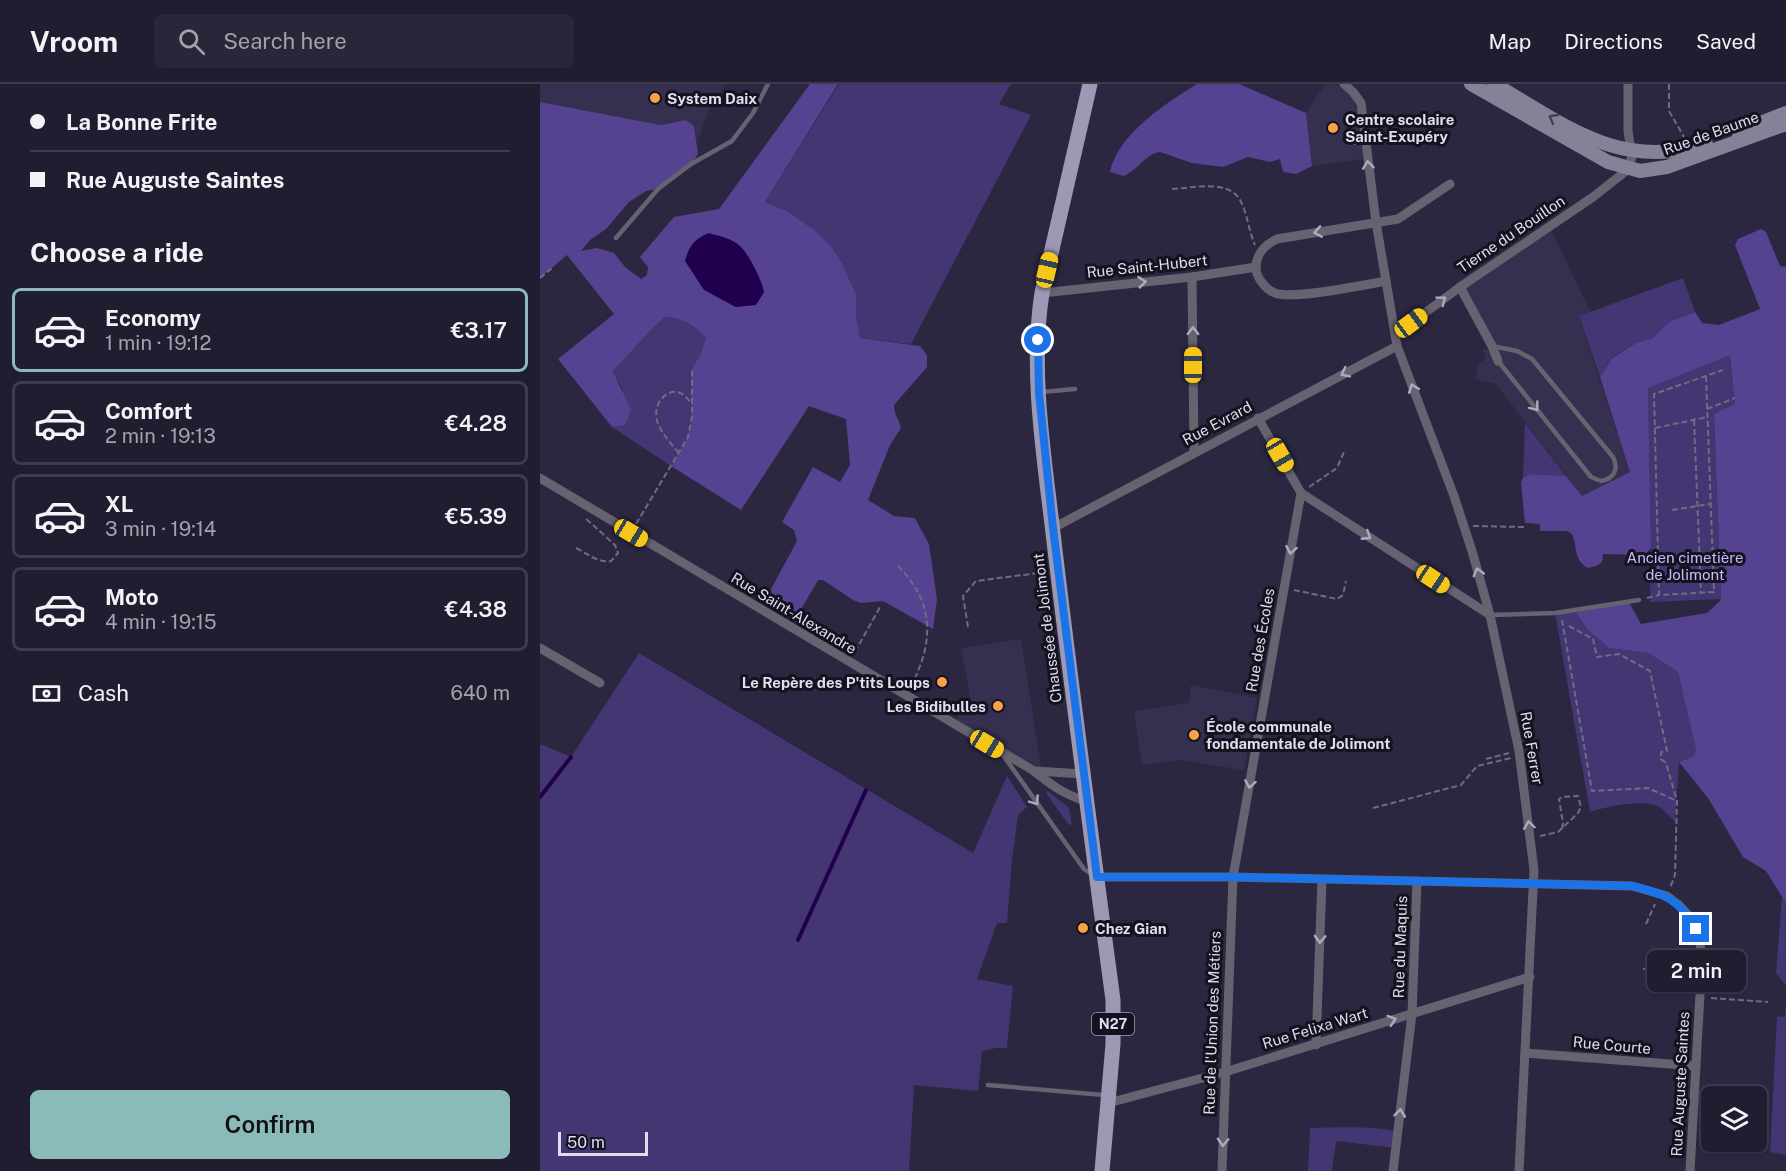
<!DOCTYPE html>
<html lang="en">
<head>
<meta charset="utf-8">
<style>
	body { margin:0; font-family:"Public Sans",sans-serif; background:#292639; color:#f1f3f6; height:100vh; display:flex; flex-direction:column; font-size:22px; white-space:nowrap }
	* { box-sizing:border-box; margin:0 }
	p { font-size:20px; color:#a2a2ab }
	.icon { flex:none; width:33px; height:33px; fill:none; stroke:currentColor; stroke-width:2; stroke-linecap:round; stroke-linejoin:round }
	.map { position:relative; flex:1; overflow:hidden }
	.drawer { display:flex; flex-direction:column; background:#211d31; width:540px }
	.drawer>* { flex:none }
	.top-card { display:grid; align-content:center; height:132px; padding:0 30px; background:#211d31 }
	.tools { position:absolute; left:1161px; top:1002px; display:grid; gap:12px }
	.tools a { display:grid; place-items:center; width:66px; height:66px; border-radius:9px; background:#211d31; box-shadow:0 2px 4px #0004,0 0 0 2px #3e3b4d; font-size:30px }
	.scale { position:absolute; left:18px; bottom:15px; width:90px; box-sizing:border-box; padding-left:6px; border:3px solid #dfddef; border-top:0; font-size:16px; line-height:21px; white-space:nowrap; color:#dfddef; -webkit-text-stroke:4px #14121e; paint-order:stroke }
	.end { position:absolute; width:27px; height:27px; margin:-14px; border:8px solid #1a73e8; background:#fff; box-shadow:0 0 0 3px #fff }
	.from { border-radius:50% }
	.bubble { position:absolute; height:42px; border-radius:9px; background:#211d31; box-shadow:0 2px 4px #0004,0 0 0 2px #3e3b4d; font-size:20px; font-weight:600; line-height:42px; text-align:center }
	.car { position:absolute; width:18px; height:36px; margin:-18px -9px; border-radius:8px; box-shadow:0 0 4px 2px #0007; background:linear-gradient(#f5c518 24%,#345 0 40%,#f5c518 0 76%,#345 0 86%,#f5c518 0) }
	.top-card b { display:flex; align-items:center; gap:21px; height:57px; font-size:22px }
	.top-card b+b { border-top:2px solid #3e3b4d }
	.top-card i { width:15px; height:15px; background:#f1f3f6 }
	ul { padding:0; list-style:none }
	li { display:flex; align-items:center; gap:18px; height:84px; margin:0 12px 9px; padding:0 18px; border:3px solid #3e3b4d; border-radius:9px }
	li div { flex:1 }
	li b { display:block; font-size:22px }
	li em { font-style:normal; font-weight:600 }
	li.on { border-color:#8bbbb9 }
	li>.icon { width:54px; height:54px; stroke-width:1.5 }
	h2 { padding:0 30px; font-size:27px; line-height:72px }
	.pay { display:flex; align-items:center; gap:15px; height:66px; padding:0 30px; font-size:22px }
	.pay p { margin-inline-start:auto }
	.button { display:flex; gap:12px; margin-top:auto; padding:12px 30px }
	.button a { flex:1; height:69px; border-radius:9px; background:#8bbbb9; color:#111; font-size:24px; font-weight:600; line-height:69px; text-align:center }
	header { display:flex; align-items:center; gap:36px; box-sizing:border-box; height:84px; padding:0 30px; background:#211d31; border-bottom:2px solid #3e3b4d }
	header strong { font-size:28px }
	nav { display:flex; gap:33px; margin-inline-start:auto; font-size:21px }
	.search { width:420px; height:54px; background:#292639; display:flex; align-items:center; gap:15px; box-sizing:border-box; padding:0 21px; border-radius:9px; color:#a2a2ab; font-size:22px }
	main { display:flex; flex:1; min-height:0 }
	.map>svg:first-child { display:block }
</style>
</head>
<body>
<header>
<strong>Vroom</strong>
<div class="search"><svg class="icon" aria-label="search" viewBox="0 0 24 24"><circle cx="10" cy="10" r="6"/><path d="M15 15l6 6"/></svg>Search here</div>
<nav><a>Map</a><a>Directions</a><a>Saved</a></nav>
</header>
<main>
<section class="drawer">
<div class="top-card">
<b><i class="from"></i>La Bonne Frite</b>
<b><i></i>Rue Auguste Saintes</b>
</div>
<h2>Choose a ride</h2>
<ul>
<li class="on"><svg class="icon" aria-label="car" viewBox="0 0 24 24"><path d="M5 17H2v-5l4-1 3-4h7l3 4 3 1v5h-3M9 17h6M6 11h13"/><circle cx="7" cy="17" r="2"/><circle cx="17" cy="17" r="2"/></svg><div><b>Economy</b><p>1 min · 19:12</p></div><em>€3.17</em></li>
<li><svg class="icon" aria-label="car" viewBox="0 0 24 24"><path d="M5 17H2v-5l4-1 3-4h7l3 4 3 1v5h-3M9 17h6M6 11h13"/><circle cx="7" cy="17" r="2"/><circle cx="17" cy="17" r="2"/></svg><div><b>Comfort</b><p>2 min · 19:13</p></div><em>€4.28</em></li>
<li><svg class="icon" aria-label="car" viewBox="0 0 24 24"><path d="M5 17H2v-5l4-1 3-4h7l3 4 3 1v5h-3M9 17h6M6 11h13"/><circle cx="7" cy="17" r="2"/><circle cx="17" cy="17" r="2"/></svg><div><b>XL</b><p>3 min · 19:14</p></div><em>€5.39</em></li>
<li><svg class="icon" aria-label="car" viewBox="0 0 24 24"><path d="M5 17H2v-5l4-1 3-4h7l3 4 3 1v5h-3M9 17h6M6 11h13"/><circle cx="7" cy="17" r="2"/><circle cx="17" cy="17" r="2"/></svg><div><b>Moto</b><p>4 min · 19:15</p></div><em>€4.38</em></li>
</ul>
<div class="pay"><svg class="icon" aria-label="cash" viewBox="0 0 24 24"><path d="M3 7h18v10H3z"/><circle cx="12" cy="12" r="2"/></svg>Cash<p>640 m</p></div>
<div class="button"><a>Confirm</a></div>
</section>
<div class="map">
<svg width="1246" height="1087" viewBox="0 0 1246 1087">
	<rect width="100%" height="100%" fill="#2c2741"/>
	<g fill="#363050">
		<polygon points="0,0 186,0 171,20 157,59 154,42 146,36 121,41 0,18"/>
		<polygon points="785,0 796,0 810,10 814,17 818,28 823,75 772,82 766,29"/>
		<polygon points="1009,142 1051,229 1039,233 1090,388 1042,412 956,300 935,295 938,280 946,275 943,266 952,263 920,203"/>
		<polygon points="481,555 501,683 494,687 414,640 430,612 421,564"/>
		<polygon points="651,601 717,614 704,686 642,676 602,681 594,627 649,619"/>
	</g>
	<g fill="#433672">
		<polygon points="299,0 471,0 459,20 491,31 371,260 320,254 316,230 316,210 302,179 292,165 276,147 247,127 225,118"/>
		<polygon points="1143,194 1155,228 1129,238 1113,254 1096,259 1072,273 1060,293 1039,232"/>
		<path d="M125,233c18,1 30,8 41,21l-6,17 -8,13 -1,58 -6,16 -14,24 -59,-39 13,-2 -3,-37 -9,-17 39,-42z"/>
		<polygon points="1190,270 1195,320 1174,331 1181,515 1110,518 1111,464 1108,304"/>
		<polygon points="985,339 1026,392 991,390 983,394"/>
		<path d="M1035,527l12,18 22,19 39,5 30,19 18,78 -2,6 -15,6 -4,60c-5,-5 -11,-13 -18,-16 -12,-7 -54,1 -67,6l-35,-199z"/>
		<polygon points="99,569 433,769 467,692 487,723 478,731 472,776 467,839 457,839 437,895 473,902 467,964 456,964 442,967 438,1007 374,1001 369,1087 0,1087 0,660 31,673"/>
		<polygon points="508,707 529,724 532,741 528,740 506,709"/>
		<polygon points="1242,813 1246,819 1246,902 1236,889"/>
		<polygon points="1246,917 1246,1071 1230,1068 1237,932 1245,933"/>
		<path d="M770,1044c28,0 60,-3 87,4l-1,16 -60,-7 -4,30h-24z"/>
	</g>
	<g fill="#554291" fill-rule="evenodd">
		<path d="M270,0h28l-73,118 22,9 29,20 16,17 10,15 14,31v20l4,24 60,8 7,9v12l-33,38c0,10 5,14 7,23l-11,17 -22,55 26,16 21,2 14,26 8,55 -4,30 -50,-28 -22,2 -8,-3 -30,-20h-5l-23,40 -31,-18 33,-61 -3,-11 -12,-8 31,-55 27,15 10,-17 -4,-46 -37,-13 -68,104 -70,-44 14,-24 6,-16 1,-58 8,-13 6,-17c-11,-13 -23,-20 -41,-21l-13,12 -39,42 18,39 -6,15 -13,2 -54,-68 56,-45 -47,-59 -27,23v-176l121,23 25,-5 8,6 4,28 -7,10 -33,25 -12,2 -17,11 -23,27 -16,11 -9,11 16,-3 17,5 11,14 16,12 6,-4 1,-8 -8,-10 34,-40 45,-8zM200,162l11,17 -15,44 -15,-8z"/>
		<path d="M657,0h42l67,29 6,53 -16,8 -13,-2 -3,-13 -10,3 -22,-5 -25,10 -31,-4 -32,-11c-15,2 -22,18 -36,24l-14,-4c8,-38 55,-68 87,-88z"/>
		<path d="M1221,145l5,3 14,34 6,1v636l-20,-32 -23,-14 -35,-59 -29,-36 15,-6 2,-6 -18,-78 -30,-19 -39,-5 -22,-19 -12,-18 54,-9 12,22 66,-11 14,-13 -7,-186 21,-10 -5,-49 -82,33 3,160 -7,7 -41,-1 -1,8 -6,4 -8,2c-15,-8 -10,-21 -16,-34l-5,-3h-27v-7l-15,-1 -4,-41 2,-4 8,-4 35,2 16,20 48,-24 -30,-95 12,-19 24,-15 17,-5 16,-16 26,-10 7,11 17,2 41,-16 -25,-64 3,-6z"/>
	</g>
	<path fill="#20004e" d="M169,149c10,3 24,6 31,13 9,8 22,35 24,46l-8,13 -20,2 -32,-17 -19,-29c4,-15 9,-22 24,-28z"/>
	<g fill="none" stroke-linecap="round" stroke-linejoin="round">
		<g stroke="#20004e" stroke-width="4">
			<polyline points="0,713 31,673"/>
			<polyline points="258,856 326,706"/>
		</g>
		<g stroke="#6f6b82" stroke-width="2" stroke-dasharray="6 3" stroke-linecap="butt">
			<polyline points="1129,0 1129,27 1144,53"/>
			<polyline points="810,33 815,61"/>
			<path d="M632,105c22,-1 60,-11 70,15 6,13 7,28 13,41"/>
			<polyline points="0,194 12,184"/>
			<polyline points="1166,292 1174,508 1119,511 1114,310 1183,286"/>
			<polyline points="1167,325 1195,314"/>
			<polyline points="1154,336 1161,509"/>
			<polyline points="1115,344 1167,333"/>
			<path d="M139,369c-7,-8 -15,-17 -20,-27 -12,-24 17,-50 32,-22"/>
			<polyline points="769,403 797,384 804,368"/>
			<polyline points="1132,426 1170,420"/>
			<polyline points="96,440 148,353 152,333 152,284"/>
			<polyline points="933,442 984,443"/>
			<path d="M36,464c12,6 22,15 35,13l7,-8 -3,-8 -31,-28"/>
			<path d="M358,482c37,37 36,76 13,120"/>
			<polyline points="754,506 797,515 803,511 806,497"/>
			<polyline points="1107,514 1119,511"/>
			<polyline points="1022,536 1052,707 1108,704 1137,717"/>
			<polyline points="1029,542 1053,555 1057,573 1079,570 1110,587 1127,667 1121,668 1121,675 1126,679 1137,717 1135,791 1130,804"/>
			<polyline points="428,543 423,512 436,497 506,488"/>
			<polyline points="315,568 340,523"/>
			<polyline points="946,675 969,669"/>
			<polyline points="833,724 921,701 937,682 971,674"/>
			<polyline points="1000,752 1018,748 1038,729 1041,723 1038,712 1022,713 1019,715 1023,739 1022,745"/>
			<polyline points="1106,840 1115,820"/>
			<polyline points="1103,885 1150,886"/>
			<polyline points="1171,914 1228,918"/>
		</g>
		<g stroke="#656370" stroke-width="4.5">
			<polyline points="76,154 118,105 151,80 192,57 213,29 228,0"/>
			<path d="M952,262l25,5 15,8 81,98c6,12 1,22 -12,24l-10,-4 -93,-116"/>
			<polyline points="502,308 535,305"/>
			<polyline points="950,531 1015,529 1099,516"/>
			<polyline points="463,671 544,785 553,791"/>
			<polyline points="448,1001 564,1011"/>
		</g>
		<g stroke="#656370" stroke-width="9">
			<polyline points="804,0 813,8 821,19 836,138 857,262 914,412 932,467 950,531 979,667 994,786 979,1087"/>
			<polyline points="652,193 654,368"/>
			<path d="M846,197c-22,4 -94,19 -111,12 -9,-3 -19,-16 -19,-25 0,-15 9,-23 21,-29l121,-20 52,-35"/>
			<polyline points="920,203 952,262 958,277"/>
			<polyline points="502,209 652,193 716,183"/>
			<polyline points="855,251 920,203 1053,113 1086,87 1092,73 1088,47 1088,0"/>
			<path d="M0,394l494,293c17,14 31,24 52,30"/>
			<polyline points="761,409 950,531"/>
			<polyline points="513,444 857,262"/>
			<polyline points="0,564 60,599"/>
			<polyline points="495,687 543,690"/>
			<polyline points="557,793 693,793 1092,802 1127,812 1139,821 1149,832 1156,845 1160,860 1162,875 1150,1087"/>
			<polyline points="776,961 782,796"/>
			<polyline points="985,969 1156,982"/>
			<polyline points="568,1019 685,988 990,893"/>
			<polyline points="682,1087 693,793 761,409 718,334"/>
			<polyline points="853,1087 872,930 877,797"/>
		</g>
		<g stroke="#848297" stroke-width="14">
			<polyline points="931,0 1068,78 1100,87 1127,83 1246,40"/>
			<path d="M954,0c71,41 125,87 212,60"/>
			<polyline points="1198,48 1246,29"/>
		</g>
		<path stroke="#9d99b5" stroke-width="15" d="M550,0l-48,209c-13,81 4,175 13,257 18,151 38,300 58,450v44l-11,127"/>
	</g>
	<defs><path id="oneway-chevron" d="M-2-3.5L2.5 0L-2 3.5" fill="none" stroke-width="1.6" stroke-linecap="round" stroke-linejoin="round" transform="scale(1.5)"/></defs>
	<use stroke="#413f4e" href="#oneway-chevron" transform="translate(1013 34) rotate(-150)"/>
	<g stroke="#aeacbc">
		<use href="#oneway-chevron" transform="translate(828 81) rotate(-97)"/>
		<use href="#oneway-chevron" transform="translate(778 148) rotate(171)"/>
		<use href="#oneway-chevron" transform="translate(602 198) rotate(-6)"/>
		<use href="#oneway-chevron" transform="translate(902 216) rotate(-37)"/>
		<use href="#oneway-chevron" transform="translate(653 247) rotate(-91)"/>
		<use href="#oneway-chevron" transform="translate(805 289) rotate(153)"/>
		<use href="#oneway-chevron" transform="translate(873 304) rotate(-111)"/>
		<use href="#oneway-chevron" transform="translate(995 323) rotate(52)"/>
		<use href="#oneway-chevron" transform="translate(827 452) rotate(33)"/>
		<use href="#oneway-chevron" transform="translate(751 466) rotate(100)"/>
		<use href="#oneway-chevron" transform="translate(938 488) rotate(-105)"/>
		<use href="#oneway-chevron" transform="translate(710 700) rotate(100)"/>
		<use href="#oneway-chevron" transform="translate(495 717) rotate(55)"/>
		<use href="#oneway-chevron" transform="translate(989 741) rotate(-98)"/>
		<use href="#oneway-chevron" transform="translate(780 855) rotate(92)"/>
		<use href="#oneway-chevron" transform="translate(852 936) rotate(-18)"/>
		<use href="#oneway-chevron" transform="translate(860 1029) rotate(-83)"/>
		<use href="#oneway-chevron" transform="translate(683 1058) rotate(92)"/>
	</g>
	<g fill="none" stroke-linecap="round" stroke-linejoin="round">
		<path stroke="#1a73e8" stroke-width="8" d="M498,256l1,53 14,135 44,349h136l399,9c32,7 48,14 64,43"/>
	</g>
	<g fill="#f7a149" stroke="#14121e" stroke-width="2">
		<circle cx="115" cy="14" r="6"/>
		<circle cx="793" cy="44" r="6"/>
		<circle cx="402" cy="598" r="6"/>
		<circle cx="458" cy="622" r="6"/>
		<circle cx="654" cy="651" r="6"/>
		<circle cx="543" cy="844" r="6"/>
	</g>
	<g text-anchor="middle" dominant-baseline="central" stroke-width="6" stroke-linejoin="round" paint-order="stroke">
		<rect fill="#14121e" stroke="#a2a0b0" stroke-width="1.5" x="552" y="929" width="42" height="22" rx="4.5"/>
		<g font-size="14" font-weight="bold" fill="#dfddef">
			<text x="573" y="940">N27</text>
		</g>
		<g font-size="15" font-weight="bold" fill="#dfddef" stroke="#14121e" text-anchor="start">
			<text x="127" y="14">System Daix</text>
			<text x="805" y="35">Centre scolaire<tspan x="805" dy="17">Saint-Exupéry</tspan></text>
			<text x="390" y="598" text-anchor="end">Le Repère des P'tits Loups</text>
			<text x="446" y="622" text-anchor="end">Les Bidibulles</text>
			<text x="666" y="642">École communale<tspan x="666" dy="17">fondamentale de Jolimont</tspan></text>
			<text x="555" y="844">Chez Gian</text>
		</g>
		<g font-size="15" fill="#dfddef" stroke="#14121e">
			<text transform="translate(1171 49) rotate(-20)">Rue de Baume</text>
			<text transform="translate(971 150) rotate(-34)">Tierne du Bouillon</text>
			<text transform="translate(607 182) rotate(-6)">Rue Saint-Hubert</text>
			<text transform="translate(677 339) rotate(-28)">Rue Evrard</text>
			<text transform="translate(254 529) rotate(31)">Rue Saint-Alexandre</text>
			<text transform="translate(507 544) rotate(-97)">Chaussée de Jolimont</text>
			<text transform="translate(720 556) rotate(-80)">Rue des Écoles</text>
			<text transform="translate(992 664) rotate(80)">Rue Ferrer</text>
			<text transform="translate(860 863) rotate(-88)">Rue du Maquis</text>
			<text transform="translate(672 939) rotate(-88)">Rue de l'Union des Métiers</text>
			<text transform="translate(775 944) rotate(-17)">Rue Felixa Wart</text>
			<text transform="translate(1072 961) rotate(5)">Rue Courte</text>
			<text transform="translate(1140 1000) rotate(-87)">Rue Auguste Saintes</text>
		</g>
		<g font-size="15" fill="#c5bbfd" stroke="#14121e">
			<text x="1145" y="473">Ancien cimetière<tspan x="1145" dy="17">de Jolimont</tspan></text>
		</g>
	</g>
</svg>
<div class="tools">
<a><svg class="icon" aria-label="layers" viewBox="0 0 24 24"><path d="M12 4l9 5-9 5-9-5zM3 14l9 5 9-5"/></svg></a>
</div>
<div class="scale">50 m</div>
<i class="end from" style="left:498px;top:256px"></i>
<i class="end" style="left:1156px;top:845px"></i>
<div class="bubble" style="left:1107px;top:866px;width:99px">2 min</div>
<i class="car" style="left:507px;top:186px;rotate:13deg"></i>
<i class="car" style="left:871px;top:239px;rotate:53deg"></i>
<i class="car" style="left:653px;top:281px;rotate:0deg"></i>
<i class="car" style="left:740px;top:371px;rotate:150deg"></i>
<i class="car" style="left:91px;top:449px;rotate:121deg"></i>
<i class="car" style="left:893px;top:495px;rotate:123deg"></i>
<i class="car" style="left:447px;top:660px;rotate:121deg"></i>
</div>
</main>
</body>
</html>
